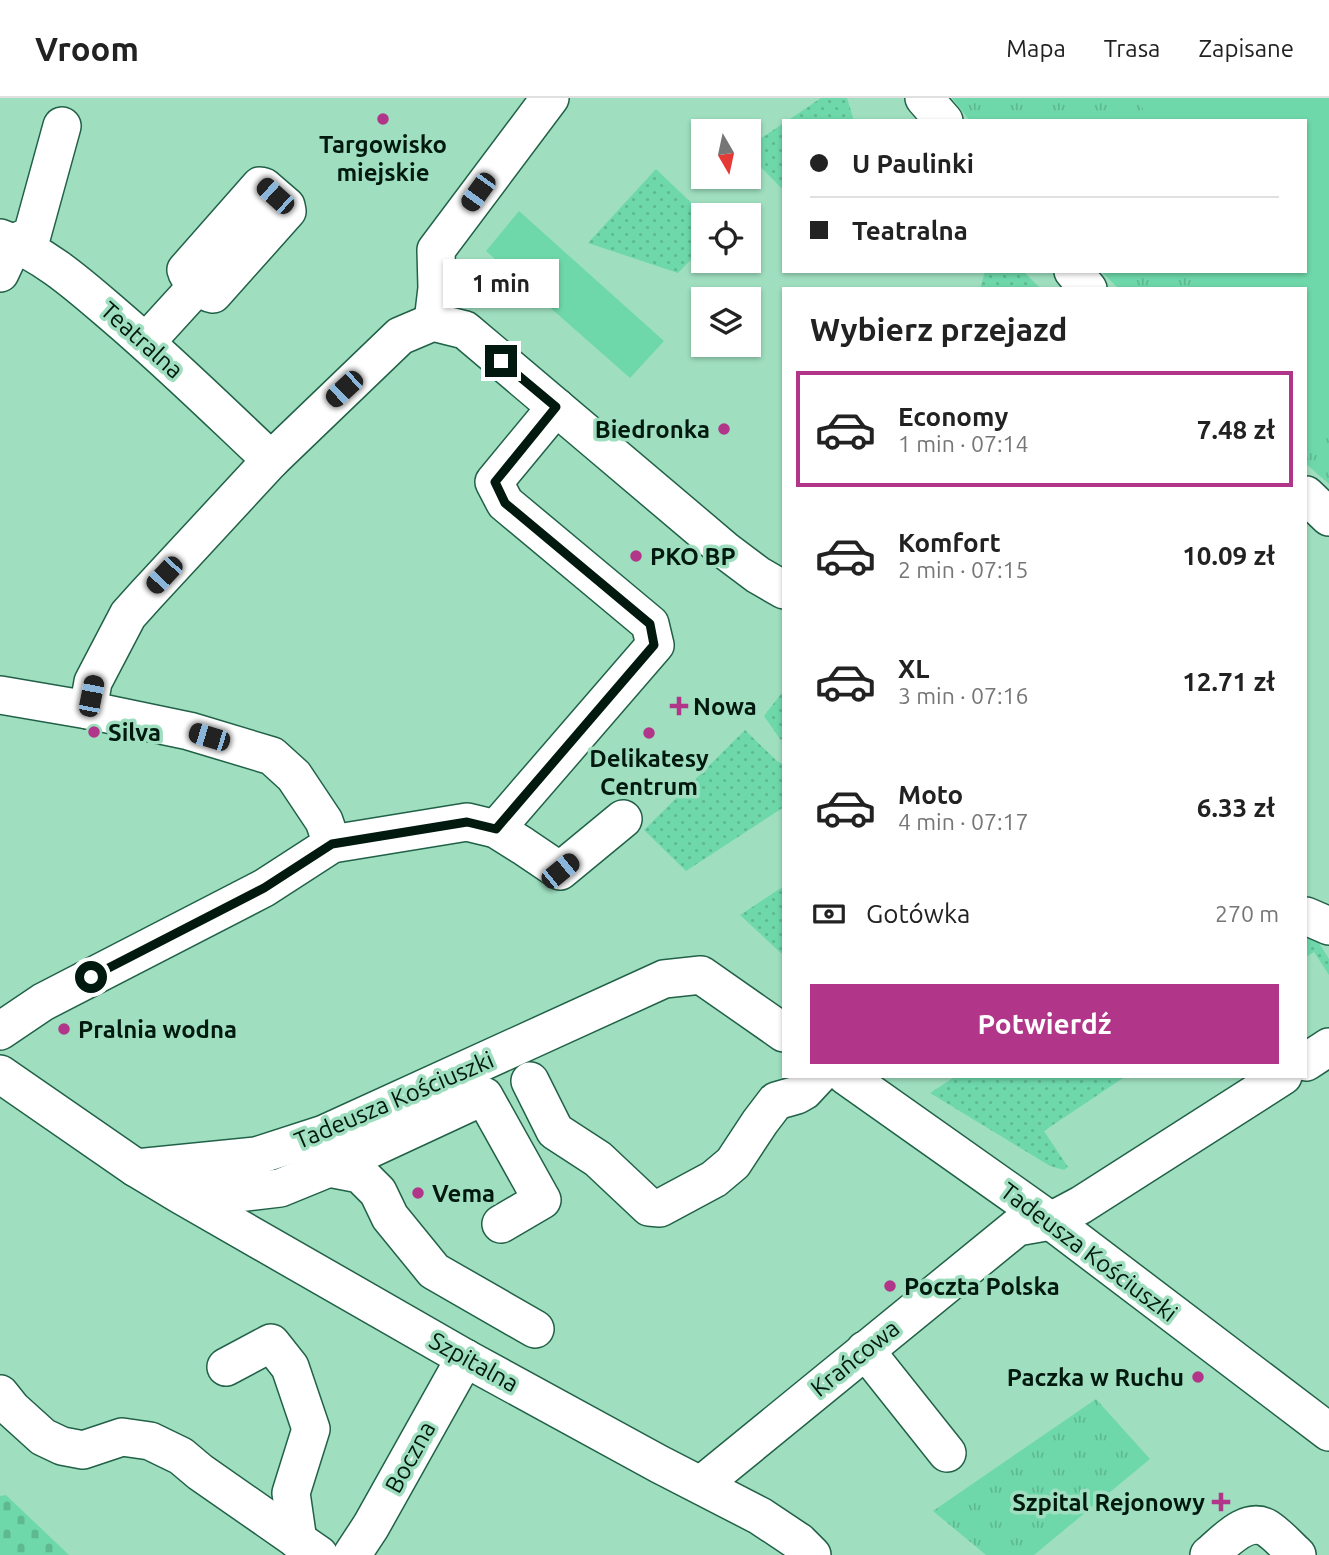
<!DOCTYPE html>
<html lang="pl">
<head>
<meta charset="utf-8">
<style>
	body { margin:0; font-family:Ubuntu,sans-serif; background:#f6f6f6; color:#222; height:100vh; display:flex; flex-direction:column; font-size:26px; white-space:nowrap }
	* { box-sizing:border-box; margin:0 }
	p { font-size:23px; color:#767676 }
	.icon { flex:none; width:38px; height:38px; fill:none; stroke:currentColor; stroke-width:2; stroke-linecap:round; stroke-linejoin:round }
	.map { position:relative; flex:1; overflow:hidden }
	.side { position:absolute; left:782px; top:189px; width:525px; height:791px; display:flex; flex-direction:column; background:#fff; border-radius:0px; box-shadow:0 2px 5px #0004 }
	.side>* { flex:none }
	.top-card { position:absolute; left:782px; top:21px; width:525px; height:154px; border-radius:0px; box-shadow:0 2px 5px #0004; display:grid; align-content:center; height:154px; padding:0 28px; background:#fff }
	.needle { width:46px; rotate:171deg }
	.tools { position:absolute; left:691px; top:21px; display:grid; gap:14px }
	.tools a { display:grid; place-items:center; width:70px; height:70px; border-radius:0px; background:#fff; box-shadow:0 2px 5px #0004; font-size:35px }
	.end { position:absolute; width:32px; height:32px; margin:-16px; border:9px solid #01190e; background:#fff; box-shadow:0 0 0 4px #fff }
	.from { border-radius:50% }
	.bubble { position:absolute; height:49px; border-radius:0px; background:#fff; box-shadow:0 2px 5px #0004; font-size:23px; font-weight:700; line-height:49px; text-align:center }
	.car { position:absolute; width:21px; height:42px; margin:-21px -10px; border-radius:9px; box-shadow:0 0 5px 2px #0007; background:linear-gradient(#222 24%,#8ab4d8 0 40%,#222 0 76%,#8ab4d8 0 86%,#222 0) }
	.top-card b { display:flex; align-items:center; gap:24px; height:66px; font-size:26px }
	.top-card b+b { border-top:2px solid #e0e0e0 }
	.top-card i { width:18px; height:18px; background:#222 }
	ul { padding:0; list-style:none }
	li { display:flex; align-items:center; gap:21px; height:116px; margin:0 14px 10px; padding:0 14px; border:4px solid transparent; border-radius:0px }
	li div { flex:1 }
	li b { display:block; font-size:26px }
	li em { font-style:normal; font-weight:700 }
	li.on { border-color:#b13689 }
	li>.icon { width:63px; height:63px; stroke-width:1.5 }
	h2 { padding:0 28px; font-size:32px; line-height:84px }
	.pay { display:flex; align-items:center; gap:18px; height:77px; padding:0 28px; font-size:26px }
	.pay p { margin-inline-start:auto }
	.cta { display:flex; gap:14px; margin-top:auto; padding:14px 28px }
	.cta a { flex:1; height:80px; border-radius:0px; background:#b13689; color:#fff; font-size:28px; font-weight:700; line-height:80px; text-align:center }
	header { display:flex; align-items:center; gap:42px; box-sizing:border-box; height:98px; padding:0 35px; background:#fff; border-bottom:2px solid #e0e0e0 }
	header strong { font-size:33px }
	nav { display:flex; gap:38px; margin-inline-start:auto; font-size:24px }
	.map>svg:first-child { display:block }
</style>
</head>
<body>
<header>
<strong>Vroom</strong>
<nav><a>Mapa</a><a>Trasa</a><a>Zapisane</a></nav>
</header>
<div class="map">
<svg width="1329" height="1457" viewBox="0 0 1329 1457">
	<defs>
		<pattern id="grass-dots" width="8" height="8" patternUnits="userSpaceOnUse" patternTransform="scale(1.75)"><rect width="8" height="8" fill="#6ed8aa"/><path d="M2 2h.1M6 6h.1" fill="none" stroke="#5eb991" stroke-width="1.8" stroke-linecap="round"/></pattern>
		<pattern id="cemetery-stones" width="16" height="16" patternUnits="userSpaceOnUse" patternTransform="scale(1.75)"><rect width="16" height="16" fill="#6ed8aa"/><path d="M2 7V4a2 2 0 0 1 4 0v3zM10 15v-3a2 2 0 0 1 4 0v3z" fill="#5eb991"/></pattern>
		<pattern id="park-tufts" width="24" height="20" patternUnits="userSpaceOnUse" patternTransform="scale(1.75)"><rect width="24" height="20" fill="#6ed8aa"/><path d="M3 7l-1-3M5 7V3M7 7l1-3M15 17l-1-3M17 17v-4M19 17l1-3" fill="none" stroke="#5eb991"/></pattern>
	</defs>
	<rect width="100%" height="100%" fill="#9fdfc0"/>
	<g fill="url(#grass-dots)">
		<polygon points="821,0 847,0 854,23 787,23"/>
		<polygon points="784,25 784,93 749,57 749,48"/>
		<polygon points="656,71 704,117 703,149 678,175 588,145"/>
		<polygon points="985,173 1023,173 1041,191 980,191"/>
		<polygon points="784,592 784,643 780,641 764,618"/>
		<polygon points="745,632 777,663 784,667 784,709 686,773 644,732"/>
		<polygon points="784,788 784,858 740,817"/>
		<polygon points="1306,824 1329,861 1329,877 1314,854 1306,859"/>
		<polygon points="956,978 1126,978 1044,1033 1068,1069 1064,1072 1050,1068 930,995"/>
	</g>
	<polygon fill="url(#cemetery-stones)" points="6,1397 69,1457 0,1457 0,1398"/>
	<g fill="url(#park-tufts)">
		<polygon points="952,0 1329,0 1329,386 1306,366 1306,191 1119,191 1101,173 1306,173 1306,23 970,23"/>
		<polygon points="1096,1301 1150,1361 1034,1457 986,1457 933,1413"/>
	</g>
	<g fill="#6ed8aa">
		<polygon points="1139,0 1329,0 1329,341 1306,333 1306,191 1202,191 1196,173 1306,173 1306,23 1147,23"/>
		<polygon points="519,113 664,243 630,280 486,153"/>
	</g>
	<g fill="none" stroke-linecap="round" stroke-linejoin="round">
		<defs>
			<g id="minor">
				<polyline points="924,0 944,23"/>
				<path d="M260,88l4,1 22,19 1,5 -74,83c-9,-1 -25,-15 -27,-24z"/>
				<path d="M0,140c44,15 79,47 114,77 54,46 105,96 157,145"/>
				<polyline points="1073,173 1088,191"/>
				<polyline points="0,175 14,145 32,137 62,28"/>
				<polyline points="433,224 437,190 436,152 550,0"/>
				<polyline points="146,244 198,187"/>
				<polyline points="1306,397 1329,419"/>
				<polyline points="0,597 88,612 189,633 272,658 294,678 324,723 332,746"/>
				<polyline points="88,612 93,584 128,517 146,497 271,362 400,238 433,224 465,232 726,453 758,477 784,492"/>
				<polyline points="496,731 655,547 650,526 505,405 494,384 556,309"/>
				<polyline points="1306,818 1329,828"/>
				<polyline points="0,933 43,904 264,790 332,746 467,724 496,731 523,748 560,773 623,721"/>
				<polyline points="1306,964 1329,949"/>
				<polyline points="0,976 136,1070 179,1096 465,1260 659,1366 760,1418 799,1444 812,1457"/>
				<polyline points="846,978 1051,1123 1329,1334"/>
				<polyline points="530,983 555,1033 598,1061 649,1109 660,1110 714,1081 733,1065 760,1024 776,1003 797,997 804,993 818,978"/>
				<polyline points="136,1070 256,1058 324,1036 664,881 701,877 784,935"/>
				<polyline points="329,1070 484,998 542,1102 501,1126"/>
				<polyline points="180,1096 220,1097 280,1090 329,1070 360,1076 378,1094 390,1119 434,1173 535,1231"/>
				<polyline points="865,1252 947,1355"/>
				<polyline points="226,1269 271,1245 290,1269 311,1331 291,1395 298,1443"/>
				<polyline points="0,1296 12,1311 43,1339 62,1348 83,1352 122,1339 150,1343 181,1358 200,1374 319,1457"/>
				<polyline points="701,1387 1017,1129 1051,1123 1081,1107 1283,978"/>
				<polyline points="352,1457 371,1428 465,1260"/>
				<path d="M1209,1457c15,-12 37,-39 58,-27 11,7 21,19 30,27"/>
			</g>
		</defs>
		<use href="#minor" stroke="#216147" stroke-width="40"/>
		<use href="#minor" stroke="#fff" stroke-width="37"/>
	</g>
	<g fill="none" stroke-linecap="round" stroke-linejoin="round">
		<polyline stroke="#01190e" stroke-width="9" points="91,879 264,790 332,746 467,724 496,731 654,547 650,526 505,405 495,384 556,309 501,263"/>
	</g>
	<g fill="#b13689" stroke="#9fdfc0" stroke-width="2.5">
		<circle cx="383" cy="21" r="7"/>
		<circle cx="724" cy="331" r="7"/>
		<circle cx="636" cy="458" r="7"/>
		<path d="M675.5 597.5h7v7h7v7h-7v7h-7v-7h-7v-7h7z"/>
		<circle cx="94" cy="634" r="7"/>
		<circle cx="649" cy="635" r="7"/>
		<circle cx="64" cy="931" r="7"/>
		<circle cx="418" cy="1095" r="7"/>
		<circle cx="890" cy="1188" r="7"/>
		<circle cx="1198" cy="1279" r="7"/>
		<path d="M1217.5 1393.5h7v7h7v7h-7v7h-7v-7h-7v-7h7z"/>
	</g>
	<g text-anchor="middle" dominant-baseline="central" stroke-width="7" stroke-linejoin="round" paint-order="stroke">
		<g font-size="24" font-weight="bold" fill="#01190e" stroke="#9fdfc0" text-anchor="start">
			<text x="383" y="46" text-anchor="middle">Targowisko<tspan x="383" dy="28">miejskie</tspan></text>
			<text x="710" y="331" text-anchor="end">Biedronka</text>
			<text x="650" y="458">PKO BP</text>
			<text x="693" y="608">Nowa</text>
			<text x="108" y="634">Silva</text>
			<text x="649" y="660" text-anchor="middle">Delikatesy<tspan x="649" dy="28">Centrum</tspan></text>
			<text x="78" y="931">Pralnia wodna</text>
			<text x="432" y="1095">Vema</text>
			<text x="904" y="1188">Poczta Polska</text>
			<text x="1184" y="1279" text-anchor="end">Paczka w Ruchu</text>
			<text x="1205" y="1404" text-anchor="end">Szpital Rejonowy</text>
		</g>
		<g font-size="24" fill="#01190e" stroke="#9fdfc0">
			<text transform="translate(142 242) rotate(42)">Teatralna</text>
			<text transform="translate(394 1002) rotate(-23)">Tadeusza Kościuszki</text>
			<text transform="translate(1089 1154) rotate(37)">Tadeusza Kościuszki</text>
			<text transform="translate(855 1260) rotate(-39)">Krańcowa</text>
			<text transform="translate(474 1264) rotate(29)">Szpitalna</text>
			<text transform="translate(410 1359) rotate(-61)">Boczna</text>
		</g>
	</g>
</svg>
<div class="tools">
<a><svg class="needle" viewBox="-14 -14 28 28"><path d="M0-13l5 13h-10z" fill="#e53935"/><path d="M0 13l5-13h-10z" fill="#767676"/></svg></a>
<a><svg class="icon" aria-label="locate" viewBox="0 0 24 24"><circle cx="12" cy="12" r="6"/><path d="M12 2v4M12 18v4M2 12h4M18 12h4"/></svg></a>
<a><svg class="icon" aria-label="layers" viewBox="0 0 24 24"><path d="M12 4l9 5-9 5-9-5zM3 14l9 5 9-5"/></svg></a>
</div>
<i class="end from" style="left:91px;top:879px"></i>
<i class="end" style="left:501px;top:263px"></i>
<div class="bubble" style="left:443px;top:161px;width:116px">1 min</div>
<i class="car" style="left:478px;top:94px;rotate:216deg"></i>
<i class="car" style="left:275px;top:98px;rotate:312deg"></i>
<i class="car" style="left:344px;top:291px;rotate:227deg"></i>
<i class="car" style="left:164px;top:477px;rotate:223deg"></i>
<i class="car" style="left:91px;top:598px;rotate:11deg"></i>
<i class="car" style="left:209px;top:639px;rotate:287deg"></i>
<i class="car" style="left:560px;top:773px;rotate:51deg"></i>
<div class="top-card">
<b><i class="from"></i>U Paulinki</b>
<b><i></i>Teatralna</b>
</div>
<section class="side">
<h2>Wybierz przejazd</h2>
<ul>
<li class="on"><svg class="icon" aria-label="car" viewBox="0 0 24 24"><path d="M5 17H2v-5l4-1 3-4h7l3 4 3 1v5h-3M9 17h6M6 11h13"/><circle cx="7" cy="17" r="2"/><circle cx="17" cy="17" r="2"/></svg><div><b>Economy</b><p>1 min · 07:14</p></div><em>7.48 zł</em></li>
<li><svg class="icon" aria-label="car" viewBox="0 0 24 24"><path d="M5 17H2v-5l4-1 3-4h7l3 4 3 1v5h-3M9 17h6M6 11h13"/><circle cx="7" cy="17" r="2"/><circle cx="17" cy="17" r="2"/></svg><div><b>Komfort</b><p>2 min · 07:15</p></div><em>10.09 zł</em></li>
<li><svg class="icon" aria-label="car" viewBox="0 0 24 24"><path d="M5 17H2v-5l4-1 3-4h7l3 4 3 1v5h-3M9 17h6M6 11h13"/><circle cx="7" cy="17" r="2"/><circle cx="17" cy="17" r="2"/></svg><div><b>XL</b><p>3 min · 07:16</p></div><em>12.71 zł</em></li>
<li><svg class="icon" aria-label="car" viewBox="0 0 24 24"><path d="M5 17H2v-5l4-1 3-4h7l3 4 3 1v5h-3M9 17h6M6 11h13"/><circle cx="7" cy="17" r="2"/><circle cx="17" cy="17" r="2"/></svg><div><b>Moto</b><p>4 min · 07:17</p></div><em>6.33 zł</em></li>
</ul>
<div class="pay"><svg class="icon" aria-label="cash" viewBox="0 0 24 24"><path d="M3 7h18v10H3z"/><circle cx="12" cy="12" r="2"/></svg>Gotówka<p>270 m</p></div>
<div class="cta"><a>Potwierdź</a></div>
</section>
</div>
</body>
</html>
